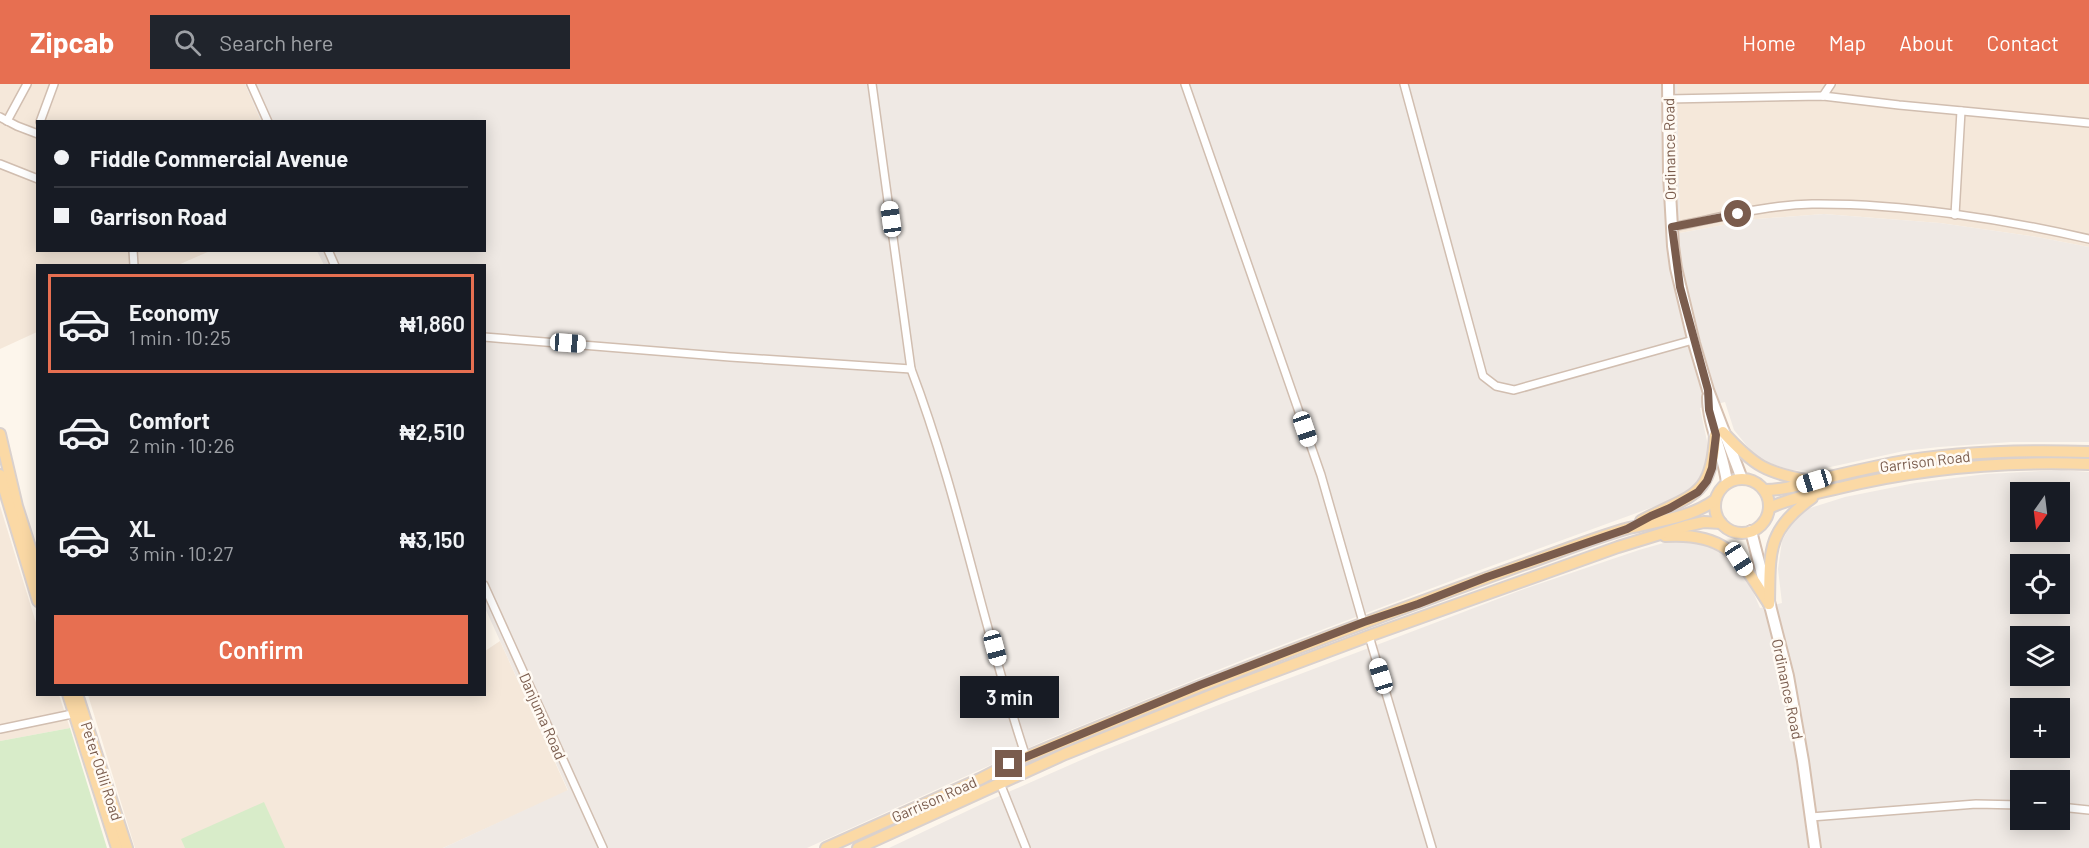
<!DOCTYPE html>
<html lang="en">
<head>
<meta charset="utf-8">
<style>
	body { margin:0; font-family:Barlow,sans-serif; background:#20242c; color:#f1f3f6; height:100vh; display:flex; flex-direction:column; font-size:22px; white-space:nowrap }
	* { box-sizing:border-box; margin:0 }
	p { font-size:20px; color:#9ea1a6 }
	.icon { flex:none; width:33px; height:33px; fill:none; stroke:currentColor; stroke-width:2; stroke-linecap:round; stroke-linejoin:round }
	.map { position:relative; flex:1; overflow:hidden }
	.drawer { position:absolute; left:36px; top:180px; width:450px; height:432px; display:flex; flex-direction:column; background:#171b24; border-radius:0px; box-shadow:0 3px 15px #0003 }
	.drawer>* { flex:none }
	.guide { position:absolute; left:36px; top:36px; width:450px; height:132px; border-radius:0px; box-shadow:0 3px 15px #0003; display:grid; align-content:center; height:132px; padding:0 18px; background:#171b24 }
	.needle { width:39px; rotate:194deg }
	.controls { position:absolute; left:2010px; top:398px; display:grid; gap:12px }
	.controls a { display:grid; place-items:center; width:60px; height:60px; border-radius:0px; background:#171b24; box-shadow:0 3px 15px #0003; font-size:30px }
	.end { position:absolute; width:27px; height:27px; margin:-14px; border:8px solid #7a5c4d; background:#fff; box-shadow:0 0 0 3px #fff }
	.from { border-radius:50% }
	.bubble { position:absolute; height:42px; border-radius:0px; background:#171b24; box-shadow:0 3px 15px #0003; font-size:20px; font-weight:600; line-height:42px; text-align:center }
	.car { position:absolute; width:18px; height:36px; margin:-18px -9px; border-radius:8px; box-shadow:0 0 4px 2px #0007; background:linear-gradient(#fff 24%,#345 0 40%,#fff 0 76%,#345 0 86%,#fff 0) }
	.guide b { display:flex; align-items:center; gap:21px; height:57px; font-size:22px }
	.guide b+b { border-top:2px solid #363941 }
	.guide i { width:15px; height:15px; background:#f1f3f6 }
	ul { padding:10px 0 0; list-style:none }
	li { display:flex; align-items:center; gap:18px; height:99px; margin:0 12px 9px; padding:0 6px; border:3px solid transparent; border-radius:0px }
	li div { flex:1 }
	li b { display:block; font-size:22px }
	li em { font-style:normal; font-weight:600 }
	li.on { border-color:#e76f51 }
	li>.icon { width:54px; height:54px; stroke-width:1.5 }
	.primary-button { display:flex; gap:12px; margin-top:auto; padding:12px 18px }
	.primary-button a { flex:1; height:69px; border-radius:0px; background:#e76f51; color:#fff; font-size:24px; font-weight:600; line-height:69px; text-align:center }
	header { display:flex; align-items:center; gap:36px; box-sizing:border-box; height:84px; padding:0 30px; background:#e76f51; color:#fff }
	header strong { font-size:28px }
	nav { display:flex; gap:33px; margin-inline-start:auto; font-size:21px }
	.search { width:420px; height:54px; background:#20242c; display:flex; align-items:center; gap:15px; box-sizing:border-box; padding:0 21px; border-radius:0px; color:#9ea1a6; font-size:22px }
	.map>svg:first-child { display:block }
</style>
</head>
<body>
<header>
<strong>Zipcab</strong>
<div class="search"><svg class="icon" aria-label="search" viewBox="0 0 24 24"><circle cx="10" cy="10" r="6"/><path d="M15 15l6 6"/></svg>Search here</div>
<nav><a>Home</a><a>Map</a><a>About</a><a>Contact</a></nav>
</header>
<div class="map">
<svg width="2089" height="764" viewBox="0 0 2089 764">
	<rect width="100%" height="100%" fill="#fdf6ec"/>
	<g fill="#f5e8da">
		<polygon points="0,0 245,0 261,37 38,38 38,166 210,167 178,181 38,182 37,248 0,265"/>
		<polygon points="1677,0 2089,0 2089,163 2037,153 1940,139 1824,130 1756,135 1680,149"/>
		<polygon points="0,422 37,542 38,610 59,611 70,644 0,657"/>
		<polygon points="500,557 568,707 443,764 135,764 88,611 484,610 485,567"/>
	</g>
	<g fill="#efe9e4" fill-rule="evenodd">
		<polygon points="245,0 1677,0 1680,149 1756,135 1824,130 1940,139 2037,153 2089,163 2089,358 2011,358 1939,363 1904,367 1821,385 1807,387 1791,386 1763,377 1752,368 1734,346 1725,318 1700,324 1708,362 1708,375 1697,399 1688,408 1664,419 1472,489 1245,575 1046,656 807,764 443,764 568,706 485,524 484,182 324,181 317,167 484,166 484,38 261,37"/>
		<path d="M2061,386l28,2v376h-1200l97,-46 111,-49 124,-49 303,-115 115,-39 28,-8 17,-1 18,1 12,5 19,12 12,14 15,35 22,-5 -4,-34 4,-28 12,-22 13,-10 38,-12 70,-14 71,-9zM2020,408h40v39h-40zM2020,480h40v39h-40zM2020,552h40v39h-40zM2020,624h40v39h-40zM2020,696h40v39h-40z"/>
	</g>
	<g fill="#d8ecc9">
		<polygon points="70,644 107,764 0,764 0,657"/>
		<polygon points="264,718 285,764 185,764 181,755"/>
	</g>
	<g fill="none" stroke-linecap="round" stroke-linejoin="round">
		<defs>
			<g id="street">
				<polyline points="251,0 268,38"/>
				<path d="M872,0l39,285c48,126 72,260 115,388"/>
				<polyline points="1185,0 1321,391 1363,538"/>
				<polyline points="1404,0 1483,292 1496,302 1514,306 1693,256"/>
				<polyline points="1823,12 1831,0"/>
				<polyline points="1668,15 1823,12 1899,21 2089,39"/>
				<polyline points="0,33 17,42 38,50"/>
				<polyline points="7,37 27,0"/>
				<polyline points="40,38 54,0"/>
				<polyline points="0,80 38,95"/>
				<polyline points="1955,131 1961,27"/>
				<path d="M1672,143c46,-9 93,-22 140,-23 88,-1 191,15 277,35"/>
				<polyline points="133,166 134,182"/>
				<polyline points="328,166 335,182"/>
				<polyline points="484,253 730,273 911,285"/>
				<polyline points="484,501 603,764"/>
				<polyline points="1369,552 1432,764"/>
				<polyline points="0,645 77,629"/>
				<polyline points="1000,699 1026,764"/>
				<polyline points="2060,723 2089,726"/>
				<polyline points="1811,733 1976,720 2020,721"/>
			</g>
			<g id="secondary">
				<polyline points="1668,0 1669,90 1673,162 1676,184 1694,259 1708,306 1742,395"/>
				<path d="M1708,313c0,29 16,57 19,86"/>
				<polyline points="1751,447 1788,592 1803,677 1815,764"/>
			</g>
			<g id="primary">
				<path d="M1723,348c31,34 43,41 88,49"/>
				<polyline points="0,350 17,422 38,488"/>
				<polyline points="0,391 38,517"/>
				<circle cx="1742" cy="422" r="27"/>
				<path d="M1764,406c21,0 38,-6 58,-11 23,-6 47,-11 71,-16 64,-12 131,-13 196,-11"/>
				<path d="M1769,424c22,-10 47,-15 70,-20 82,-20 166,-27 250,-24"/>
				<path d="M1641,437c49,-27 71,-21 74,-86"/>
				<path d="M1665,452c63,-4 74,22 104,68"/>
				<path d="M1769,520c1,-51 -3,-74 43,-106"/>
				<polyline points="68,610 117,764"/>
				<polyline points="77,610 127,764"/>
				<path d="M826,764l154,-69 29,-15c169,-71 340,-137 513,-199 35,-12 71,-27 107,-37 29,-7 61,-10 86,-28"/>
				<polyline points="858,764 1065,670 1225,606 1369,552 1618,463 1686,442 1704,438 1721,439"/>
			</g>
		</defs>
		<use href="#street" stroke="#d1beb0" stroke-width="10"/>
		<use href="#secondary" stroke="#d6c0b0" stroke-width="14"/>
		<use href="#primary" stroke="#dad1cd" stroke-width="14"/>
		<use href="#street" stroke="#fff" stroke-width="7"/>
		<use href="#secondary" stroke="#fff" stroke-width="10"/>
		<use href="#primary" stroke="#fbd9a5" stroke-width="10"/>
	</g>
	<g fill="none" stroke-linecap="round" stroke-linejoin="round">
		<polyline stroke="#7a5c4d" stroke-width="8" points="1009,680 1200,601 1364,538 1418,520 1487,493 1627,445 1651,432 1670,424 1698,408 1707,397 1712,384 1716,351 1709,326 1708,306 1680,203 1672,143 1738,130"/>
	</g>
	<g text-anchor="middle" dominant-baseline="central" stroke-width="5" stroke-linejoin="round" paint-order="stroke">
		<g font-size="15" fill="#7a5c4d" stroke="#fffaf3">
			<text transform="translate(1669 65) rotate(-91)">Ordinance Road</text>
			<text transform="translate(1925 377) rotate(-7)">Garrison Road</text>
			<text transform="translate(1788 605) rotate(78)">Ordinance Road</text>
			<text transform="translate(543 632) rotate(66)">Danjuma Road</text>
			<text transform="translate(102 687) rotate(72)">Peter Odili Road</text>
			<text transform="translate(934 715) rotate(-24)">Garrison Road</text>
		</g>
	</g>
</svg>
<div class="controls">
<a><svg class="needle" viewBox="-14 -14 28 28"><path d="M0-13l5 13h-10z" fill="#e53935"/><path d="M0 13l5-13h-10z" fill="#9ea1a6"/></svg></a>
<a><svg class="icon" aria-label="locate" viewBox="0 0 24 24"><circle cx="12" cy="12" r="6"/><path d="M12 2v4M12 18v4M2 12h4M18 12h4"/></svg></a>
<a><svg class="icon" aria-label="layers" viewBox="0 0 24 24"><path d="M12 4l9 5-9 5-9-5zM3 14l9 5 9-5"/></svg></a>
<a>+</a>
<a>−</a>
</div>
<i class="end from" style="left:1738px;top:130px"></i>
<i class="end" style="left:1009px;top:680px"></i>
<div class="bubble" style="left:960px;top:592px;width:99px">3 min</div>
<i class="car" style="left:891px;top:135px;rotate:352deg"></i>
<i class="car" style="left:568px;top:259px;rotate:94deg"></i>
<i class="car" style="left:1305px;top:345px;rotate:161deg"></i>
<i class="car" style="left:1814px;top:397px;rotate:253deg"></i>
<i class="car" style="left:1739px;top:475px;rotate:147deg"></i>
<i class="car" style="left:995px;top:564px;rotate:165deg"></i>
<i class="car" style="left:1381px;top:592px;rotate:343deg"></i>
<div class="guide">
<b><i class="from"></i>Fiddle Commercial Avenue</b>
<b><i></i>Garrison Road</b>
</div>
<section class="drawer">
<ul>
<li class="on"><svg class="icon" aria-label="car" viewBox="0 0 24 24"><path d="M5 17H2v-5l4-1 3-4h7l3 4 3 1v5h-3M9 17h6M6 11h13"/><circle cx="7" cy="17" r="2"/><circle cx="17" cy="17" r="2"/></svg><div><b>Economy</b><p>1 min · 10:25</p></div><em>₦1,860</em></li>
<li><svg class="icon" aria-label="car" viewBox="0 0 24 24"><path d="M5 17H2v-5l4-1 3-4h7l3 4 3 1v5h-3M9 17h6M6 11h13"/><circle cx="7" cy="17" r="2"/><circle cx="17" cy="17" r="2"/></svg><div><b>Comfort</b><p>2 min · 10:26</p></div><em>₦2,510</em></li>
<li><svg class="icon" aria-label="car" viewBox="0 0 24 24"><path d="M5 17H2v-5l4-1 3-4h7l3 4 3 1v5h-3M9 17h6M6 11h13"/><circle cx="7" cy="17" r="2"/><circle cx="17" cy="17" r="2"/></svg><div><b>XL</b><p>3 min · 10:27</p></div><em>₦3,150</em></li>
</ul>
<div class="primary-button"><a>Confirm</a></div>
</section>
</div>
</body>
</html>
